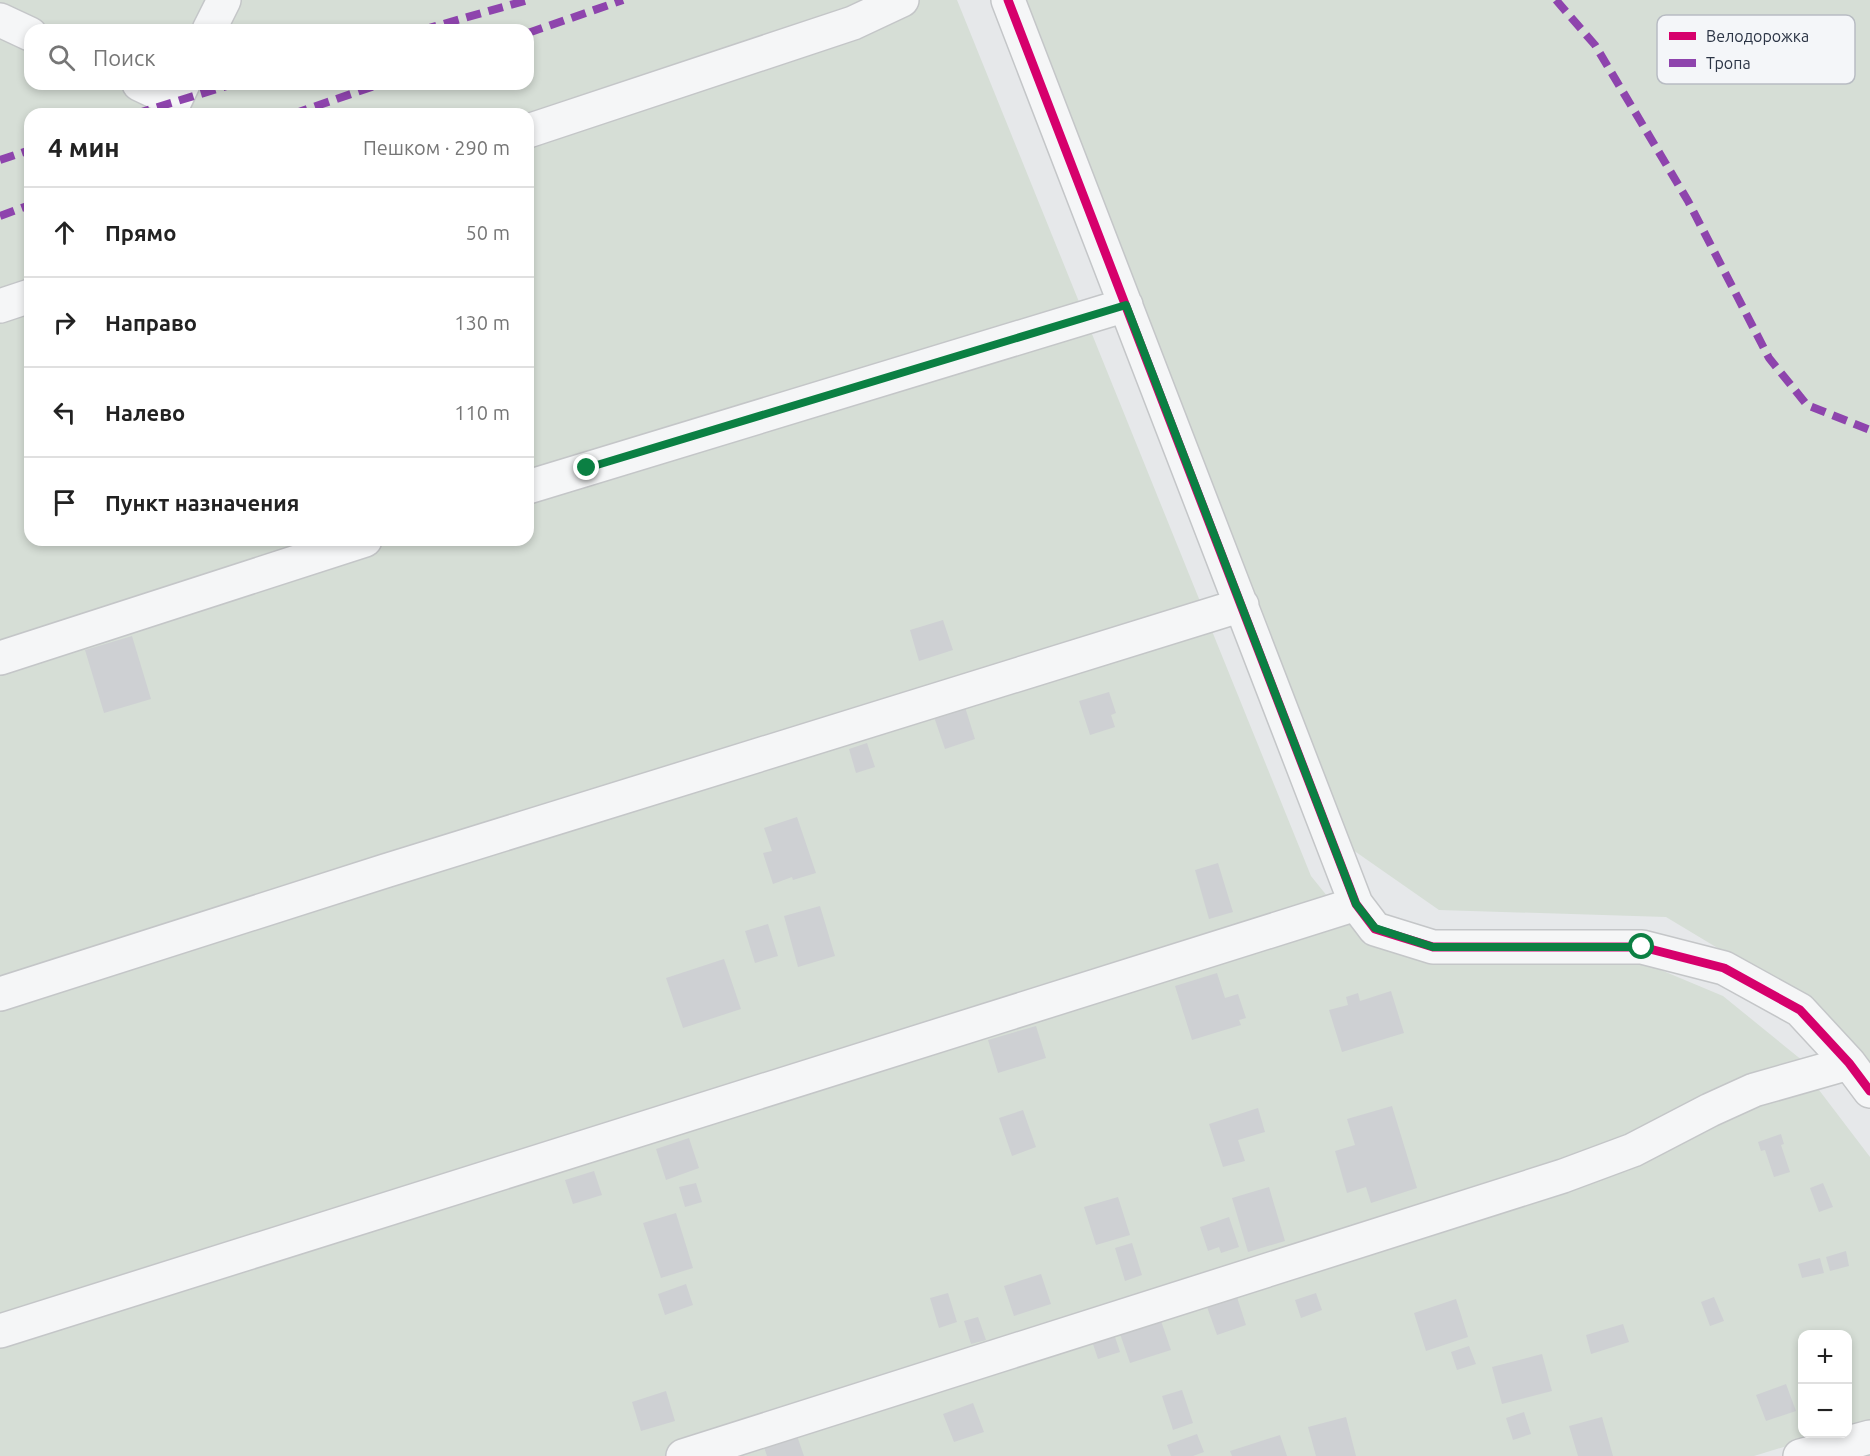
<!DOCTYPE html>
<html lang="ru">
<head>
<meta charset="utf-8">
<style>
	body { margin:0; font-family:Ubuntu,sans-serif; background:#f2f2f2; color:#222 }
	.controls { position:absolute; right:18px; bottom:18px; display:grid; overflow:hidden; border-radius:12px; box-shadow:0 3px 9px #0003 }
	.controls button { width:54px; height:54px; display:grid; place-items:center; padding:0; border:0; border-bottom:2px solid #e0e0e0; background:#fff; color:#222; font:30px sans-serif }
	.stop { position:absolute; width:18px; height:18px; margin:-14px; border:4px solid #0b8043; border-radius:50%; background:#fff }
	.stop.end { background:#0b8043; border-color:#fff; box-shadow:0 2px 6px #0008 }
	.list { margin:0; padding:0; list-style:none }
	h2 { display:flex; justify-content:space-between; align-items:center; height:78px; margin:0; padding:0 24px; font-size:26px }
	h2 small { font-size:20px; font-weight:400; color:#767676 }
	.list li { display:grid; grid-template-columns:39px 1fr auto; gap:18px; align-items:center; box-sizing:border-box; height:90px; padding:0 24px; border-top:2px solid #e0e0e0 }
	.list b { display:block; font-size:22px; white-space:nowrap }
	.list em { font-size:20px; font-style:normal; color:#767676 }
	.icon { flex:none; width:33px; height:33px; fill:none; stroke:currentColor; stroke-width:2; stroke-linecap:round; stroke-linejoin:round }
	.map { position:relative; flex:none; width:1870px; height:1456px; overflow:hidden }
	.search { position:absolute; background:#fff; box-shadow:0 3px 9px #0003; left:24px; top:24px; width:510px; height:66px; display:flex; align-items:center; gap:15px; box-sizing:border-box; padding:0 21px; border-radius:18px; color:#767676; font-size:22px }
	.panel { position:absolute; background:#fff; box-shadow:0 3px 9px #0003; left:24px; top:108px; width:510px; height:438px; border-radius:18px }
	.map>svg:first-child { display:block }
</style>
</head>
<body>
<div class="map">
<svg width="1870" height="1456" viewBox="0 0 1870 1456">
	<rect width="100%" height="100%" fill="#e6e8ea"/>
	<!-- green -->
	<path fill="#d6ded6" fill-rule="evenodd" d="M0,0H957L1311,876L1356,932L1431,960H1637L1723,996L1824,1078L1819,1090L1870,1157V1420L1848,1427V1334H1802V1434H1826L1754,1456H0ZM30,30H528V84H30ZM30,114H528V540H30Z
		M1018,0H1870V1074L1819,1009L1666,917L1439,910L1353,850Z"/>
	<!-- building -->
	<path fill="#ced0d3" d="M943,620L953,650L919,661L910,630Z
		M132,636L151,699L104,713L85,650Z
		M1109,692L1116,713L1111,715L1115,727L1090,735L1079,701Z
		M965,707L975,739L945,749L934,717Z
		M867,743L875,767L856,773L849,749Z
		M797,817L816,873L793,880L792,877L773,884L763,853L772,851L764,828Z
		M1218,863L1233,912L1209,919L1195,870Z
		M820,906L835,956L798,967L784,916Z
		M768,924L778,956L755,963L745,931Z
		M724,959L741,1009L683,1028L666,978Z
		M1217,973L1225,998L1238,994L1246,1018L1239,1020L1241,1025L1192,1040L1175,986Z
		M1391,991L1404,1033L1342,1052L1329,1010L1348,1005L1346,997L1358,993L1360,1001Z
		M1036,1026L1046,1058L998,1073L988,1040Z
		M1392,1106L1417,1188L1371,1203L1366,1187L1347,1193L1335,1151L1355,1145L1347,1119Z
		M1258,1108L1265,1132L1238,1140L1245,1161L1223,1167L1209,1124Z
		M1023,1110L1036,1147L1012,1156L999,1118Z
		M1781,1134L1784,1144L1781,1145L1790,1172L1774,1177L1765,1150L1761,1151L1758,1142Z
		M689,1138L699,1168L666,1180L656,1149Z
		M594,1171L602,1195L573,1204L565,1180Z
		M696,1183L702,1202L685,1207L679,1187Z
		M1823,1183L1833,1207L1819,1212L1810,1188Z
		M1269,1187L1285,1241L1248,1252L1232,1198Z
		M1118,1197L1130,1235L1096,1245L1084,1207Z
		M676,1213L693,1268L661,1278L643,1223Z
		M1229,1217L1239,1247L1221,1253L1219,1247L1208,1251L1200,1227Z
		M1132,1243L1142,1275L1125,1281L1115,1248Z
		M1846,1251L1849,1266L1830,1271L1826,1257Z
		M1820,1258L1824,1273L1802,1278L1798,1264Z
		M1041,1274L1051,1304L1014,1316L1004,1286Z
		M686,1284L693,1305L665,1315L658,1294Z
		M948,1293L957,1322L939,1328L930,1298Z
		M1316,1293L1322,1310L1301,1318L1295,1300Z
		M1237,1297L1246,1325L1217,1335L1207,1307Z
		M1714,1297L1724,1321L1710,1326L1701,1302Z
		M1456,1299L1468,1337L1426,1351L1414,1313Z
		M978,1317L986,1340L971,1344L964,1321Z
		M1160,1318L1171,1350L1130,1363L1119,1331Z
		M1623,1324L1629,1342L1591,1354L1586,1335Z
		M1114,1334L1120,1352L1098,1359L1092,1341Z
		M1469,1346L1476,1364L1457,1370L1451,1352Z
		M1542,1354L1552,1391L1502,1404L1492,1367Z
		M1786,1384L1796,1411L1766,1421L1756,1395Z
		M1182,1390L1193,1423L1173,1430L1162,1396Z
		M666,1391L675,1421L641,1431L632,1402Z
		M973,1403L984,1432L954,1442L943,1414Z
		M1524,1412L1531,1434L1513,1440L1506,1418Z
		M1346,1417L1356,1456H1316L1308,1427Z
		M1602,1417L1613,1456H1578L1569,1426Z
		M795,1430L804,1456H767L762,1441Z
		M1197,1434L1204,1452L1193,1456H1171L1167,1445Z
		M1280,1435L1287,1456H1232L1230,1451Z"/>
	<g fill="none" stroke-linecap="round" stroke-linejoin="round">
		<!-- minor casing -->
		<g stroke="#c4c6c8" stroke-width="36">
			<path id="minor" d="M1008,0L1356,904L1375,929L1433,947H1642L1724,968L1800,1010L1849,1063L1870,1091
				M0,20L30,34
				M209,30L224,0
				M139,84L175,101L183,84
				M528,131L853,23L902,0
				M0,306L30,296
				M528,487L1126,305
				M0,658L365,540
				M0,994L385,871L1242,605
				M0,1331L1356,904
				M683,1456L1563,1176L1633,1150L1710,1110L1754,1090L1849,1063
				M1800,1456L1870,1437"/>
		</g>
		<!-- minor -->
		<use href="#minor" stroke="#f5f6f7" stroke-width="33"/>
		<!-- quiet -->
		<path stroke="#8e44ad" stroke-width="8" stroke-dasharray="15 8" stroke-linecap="butt" d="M1556,0L1595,45L1688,201L1769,358L1807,405L1870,430
			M422,30L528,0
			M528,33L623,0
			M135,114L233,84
			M293,114L380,84
			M0,160L30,150
			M0,216L30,205"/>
		<!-- cycleway casing -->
		<g stroke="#f4f6f9" stroke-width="13">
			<path id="cycleway" d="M1008,0L1356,904L1375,929L1433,947H1642L1724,968L1800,1010L1849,1063L1870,1091"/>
		</g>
		<!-- cycleway -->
		<use href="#cycleway" stroke="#d6006c" stroke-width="9"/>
	</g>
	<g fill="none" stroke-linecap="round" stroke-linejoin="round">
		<!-- route -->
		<path stroke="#0b8043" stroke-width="8" d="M587,468L1126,305L1356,904L1375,928L1433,947H1642"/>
	</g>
	<!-- legend -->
	<rect x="1657" y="15" width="198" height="69" rx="9" fill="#f4f6f9" stroke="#b8bcc3" stroke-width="1.5"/>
	<rect x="1669" y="32" width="27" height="8" fill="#d6006c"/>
	<rect x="1669" y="59" width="27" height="8" fill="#8e44ad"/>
	<g font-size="16" fill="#2b3445">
		<text x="1706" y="42">Велодорожка</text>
		<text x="1706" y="69">Тропа</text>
	</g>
</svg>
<div class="controls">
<button>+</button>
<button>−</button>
</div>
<div class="stop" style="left:1642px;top:947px"></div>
<div class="stop end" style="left:587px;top:468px"></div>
<div class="search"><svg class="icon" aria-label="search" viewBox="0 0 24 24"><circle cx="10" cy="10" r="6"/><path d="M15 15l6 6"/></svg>Поиск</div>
<section class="panel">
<h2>4 мин<small>Пешком · 290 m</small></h2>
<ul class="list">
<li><svg class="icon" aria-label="ahead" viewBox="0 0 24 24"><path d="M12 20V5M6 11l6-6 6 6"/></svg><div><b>Прямо</b></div><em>50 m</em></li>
<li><svg class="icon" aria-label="right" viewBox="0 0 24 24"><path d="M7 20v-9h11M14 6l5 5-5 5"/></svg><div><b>Направо</b></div><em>130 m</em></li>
<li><svg class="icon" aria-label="left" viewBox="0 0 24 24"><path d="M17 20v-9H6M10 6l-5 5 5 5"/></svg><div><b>Налево</b></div><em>110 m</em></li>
<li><svg class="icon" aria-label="arrive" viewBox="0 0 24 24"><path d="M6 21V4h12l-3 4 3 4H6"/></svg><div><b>Пункт назначения</b></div></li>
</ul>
</section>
</div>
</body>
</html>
